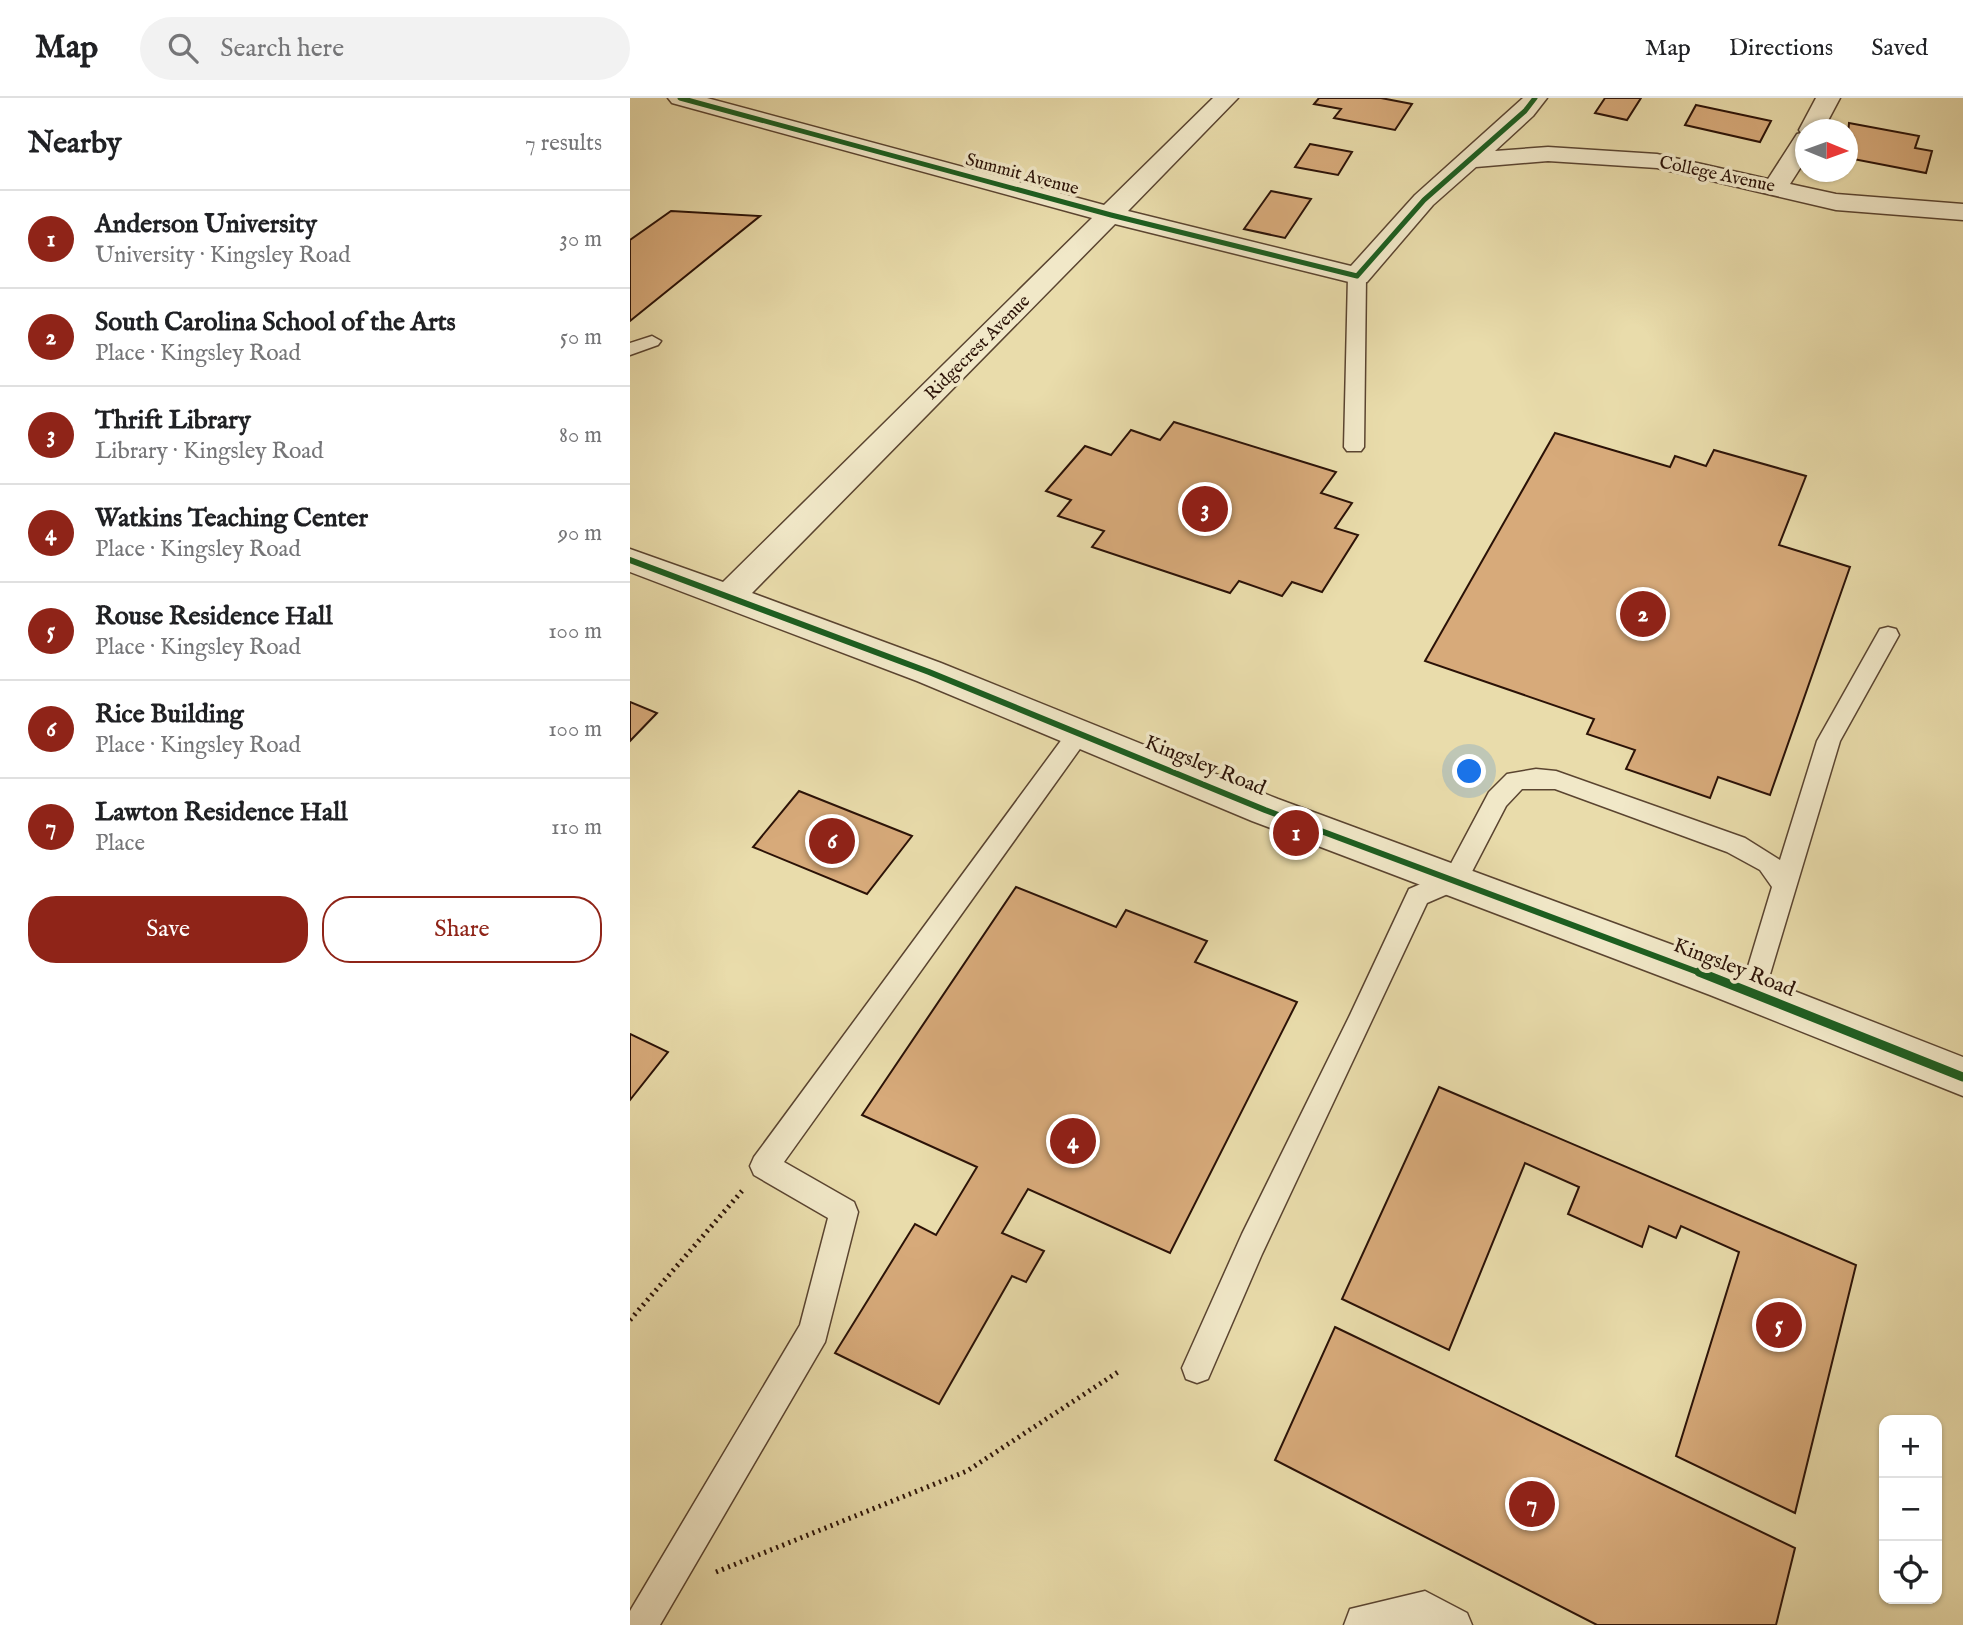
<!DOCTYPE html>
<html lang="en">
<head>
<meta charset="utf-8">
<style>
	body { margin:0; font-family:"IM FELL English",serif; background:#f2f2f2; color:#202124 }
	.controls { position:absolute; right:21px; bottom:21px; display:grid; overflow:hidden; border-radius:14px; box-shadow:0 2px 5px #0004 }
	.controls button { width:63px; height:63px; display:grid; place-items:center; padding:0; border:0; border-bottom:2px solid #e0e0e0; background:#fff; color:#202124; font:35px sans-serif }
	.compass { position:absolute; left:1165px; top:21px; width:63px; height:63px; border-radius:50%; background:#fff; box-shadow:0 2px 5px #0004; rotate:91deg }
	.you { position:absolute; left:840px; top:674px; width:24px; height:24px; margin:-18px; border:5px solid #fff; border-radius:50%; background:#1a73e8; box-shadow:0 0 0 10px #1a73e833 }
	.badge { display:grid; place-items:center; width:46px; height:46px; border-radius:50%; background:#8f2418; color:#fff; font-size:23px; font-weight:700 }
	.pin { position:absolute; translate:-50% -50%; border:4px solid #fff; box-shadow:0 2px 7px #0006 }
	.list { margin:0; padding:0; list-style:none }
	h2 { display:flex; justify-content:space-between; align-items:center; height:91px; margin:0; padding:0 28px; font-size:30px }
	h2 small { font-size:23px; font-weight:400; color:#757577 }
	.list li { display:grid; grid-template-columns:46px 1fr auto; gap:21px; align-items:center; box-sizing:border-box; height:98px; padding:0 28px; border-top:2px solid #e0e0e0 }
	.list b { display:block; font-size:26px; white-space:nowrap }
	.list p { margin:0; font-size:23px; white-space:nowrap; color:#757577 }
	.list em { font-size:23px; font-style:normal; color:#757577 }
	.actions { display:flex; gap:14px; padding:21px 28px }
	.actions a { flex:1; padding:16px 0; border:2px solid #8f2418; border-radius:28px; text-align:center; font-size:24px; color:#8f2418 }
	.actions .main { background:#8f2418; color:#fff }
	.icon { flex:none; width:38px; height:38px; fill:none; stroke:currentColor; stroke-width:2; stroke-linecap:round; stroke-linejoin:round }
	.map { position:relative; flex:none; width:1333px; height:1527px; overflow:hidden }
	header { display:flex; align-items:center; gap:42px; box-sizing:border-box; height:98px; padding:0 35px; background:#fff; border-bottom:2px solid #e0e0e0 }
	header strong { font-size:33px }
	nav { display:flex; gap:38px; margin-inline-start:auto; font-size:24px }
	.search { width:490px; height:63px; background:#f2f2f2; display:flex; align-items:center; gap:18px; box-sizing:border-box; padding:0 24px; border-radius:38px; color:#757577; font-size:26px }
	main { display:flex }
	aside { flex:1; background:#fff }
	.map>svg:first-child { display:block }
</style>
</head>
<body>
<header>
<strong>Map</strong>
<div class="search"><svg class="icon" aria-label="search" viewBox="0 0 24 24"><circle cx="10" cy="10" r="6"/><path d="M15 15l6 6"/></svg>Search here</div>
<nav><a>Map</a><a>Directions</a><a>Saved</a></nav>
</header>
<main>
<aside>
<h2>Nearby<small>7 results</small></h2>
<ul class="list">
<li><span class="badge">1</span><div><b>Anderson University</b><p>University · Kingsley Road</p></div><em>30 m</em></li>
<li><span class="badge">2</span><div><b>South Carolina School of the Arts</b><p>Place · Kingsley Road</p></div><em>50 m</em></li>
<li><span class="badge">3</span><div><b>Thrift Library</b><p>Library · Kingsley Road</p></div><em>80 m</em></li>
<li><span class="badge">4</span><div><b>Watkins Teaching Center</b><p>Place · Kingsley Road</p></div><em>90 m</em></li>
<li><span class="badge">5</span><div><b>Rouse Residence Hall</b><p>Place · Kingsley Road</p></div><em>100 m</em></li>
<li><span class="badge">6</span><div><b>Rice Building</b><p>Place · Kingsley Road</p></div><em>100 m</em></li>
<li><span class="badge">7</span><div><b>Lawton Residence Hall</b><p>Place</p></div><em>110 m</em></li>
</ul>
<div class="actions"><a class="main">Save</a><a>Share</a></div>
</aside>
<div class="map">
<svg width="1333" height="1527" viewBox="0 0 1333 1527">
	<rect width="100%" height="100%" fill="#e9dcab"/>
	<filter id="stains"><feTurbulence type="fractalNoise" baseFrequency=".00286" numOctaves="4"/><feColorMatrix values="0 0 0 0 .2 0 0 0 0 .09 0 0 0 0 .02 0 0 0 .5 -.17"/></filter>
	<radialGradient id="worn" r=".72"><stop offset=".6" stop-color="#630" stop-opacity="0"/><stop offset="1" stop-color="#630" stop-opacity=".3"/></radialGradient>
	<!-- building -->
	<path fill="#d7aa7a" stroke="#2b1207" stroke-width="2" d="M689,0H751L782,6L765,32L704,20L711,11L684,6Z
		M975,0H1011L997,22L965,15Z
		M1066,7L1141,23L1130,44L1055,27Z
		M1219,25L1289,38L1285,50L1302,53L1296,75L1218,60L1223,38L1218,37Z
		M680,46L722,54L708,77L665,69Z
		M641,93L681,101L655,140L614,131Z
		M41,113L130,118L0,223V142Z
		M544,324L706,374L691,395L722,405L705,430L728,437L692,494L662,484L652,498L609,483L600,495L462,449L474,433L428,418L441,402L416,393L455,348L481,357L501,332L530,342Z
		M925,335L1040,369L1045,358L1076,368L1084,352L1176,378L1149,447L1220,469L1140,697L1088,679L1080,700L996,671L1005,652L957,636L964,621L795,563Z
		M0,604L27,615L0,643Z
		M169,693L282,738L237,796L123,749Z
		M386,789L486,829L496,812L577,843L565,864L667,904L540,1155L398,1091L372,1135L414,1153L396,1184L382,1178L309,1306L205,1255L285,1126L306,1137L347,1069L232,1017Z
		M0,936L38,954L0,1002Z
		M809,989L1226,1167L1165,1415L1046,1358L1109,1154L1051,1128L1046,1140L1019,1128L1012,1149L938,1116L949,1089L895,1065L819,1252L712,1201Z
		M705,1229L1165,1450L1146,1527H967L645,1362Z"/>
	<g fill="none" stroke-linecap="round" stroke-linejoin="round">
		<!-- service casing -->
		<g stroke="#5a4430" stroke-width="3">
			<path id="service" d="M727,173L736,178L734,349L731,353H717L714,349L718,178Z
				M22,238L31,243L28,247L0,257V245Z
				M1258,529L1266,531L1269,537L1210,643L1132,903L1123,906L1114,903L1110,895L1142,789L1130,772L1097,754L925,691H892L876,708L834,789L797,805L632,1156L578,1281L567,1285L556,1281L552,1270L612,1136L720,917L779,791L816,775L859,694L877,676L906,671L926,673L1115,740L1150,762L1187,643L1250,531Z
				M449,626L457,629L460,635L457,641L154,1064L224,1104L228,1114L195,1244L30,1527H0V1513L170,1227L198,1120L124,1077L120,1068L124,1059L441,629Z
				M795,1493L837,1515L842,1527H714L720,1511Z"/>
		</g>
		<!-- minor casing -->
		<g stroke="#5a4430" stroke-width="3">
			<path id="minor" d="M38,0H77L474,107L583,0H608L498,113L721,168L785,97L893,0H917L903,18L865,53L918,49L1027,56L1138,81L1167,36L1171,35L1169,32L1186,0H1210L1193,32H1176V61L1160,86L1206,96L1333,106V122L1206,112L1027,70L918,63L846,69L803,107L737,184L727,186L485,126L122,495L311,565L648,701L1108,871L1333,959V998L1080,897L622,723L287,583L0,474V451L93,484L462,120L42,5Z"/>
		</g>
		<!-- path -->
		<path stroke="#2b1207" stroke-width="5" stroke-dasharray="2 4.5" stroke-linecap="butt" d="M0,1222L112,1093
			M86,1474L337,1373L488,1274"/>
		<!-- service -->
		<use href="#service" fill="#f1e8c8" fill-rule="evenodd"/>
		<!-- minor -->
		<use href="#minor" fill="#f1e8c8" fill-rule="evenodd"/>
		<!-- cycleway-far2 casing -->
		<g stroke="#f1e8c8" stroke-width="9">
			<path id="cycleway-far2" d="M50,0L481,117L727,178L794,102L895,13L905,0"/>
		</g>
		<!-- cycleway-far1 casing -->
		<g stroke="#f1e8c8" stroke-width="10">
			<path id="cycleway-far1" d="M0,462L299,574L635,712L1073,876"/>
		</g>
		<!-- cycleway casing -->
		<g stroke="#f1e8c8" stroke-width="13">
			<path id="cycleway" d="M1069,874L1333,979"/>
		</g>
		<!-- cycleway-far2 -->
		<use href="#cycleway-far2" stroke="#1b5e20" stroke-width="5"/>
		<!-- cycleway-far1 -->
		<use href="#cycleway-far1" stroke="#1b5e20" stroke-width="6"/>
		<!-- cycleway -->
		<use href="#cycleway" stroke="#1b5e20" stroke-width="9"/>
	</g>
	<g text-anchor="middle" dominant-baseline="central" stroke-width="7" stroke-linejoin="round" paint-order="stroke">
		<!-- far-street labels -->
		<g font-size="18" fill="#2b1207" stroke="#f1e8c8">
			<text transform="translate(392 77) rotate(15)">Summit Avenue</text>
			<text transform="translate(1087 77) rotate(12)">College Avenue</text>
			<text transform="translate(348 250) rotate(-45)">Ridgecrest Avenue</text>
		</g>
		<!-- street labels -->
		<g font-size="21" fill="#2b1207" stroke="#f1e8c8">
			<text transform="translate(575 668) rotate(22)">Kingsley Road</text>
			<text transform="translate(1104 870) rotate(21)">Kingsley Road</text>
		</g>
	</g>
	<rect width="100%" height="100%" filter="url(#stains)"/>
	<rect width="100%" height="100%" fill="url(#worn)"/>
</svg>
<div class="controls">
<button>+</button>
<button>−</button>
<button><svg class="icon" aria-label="locate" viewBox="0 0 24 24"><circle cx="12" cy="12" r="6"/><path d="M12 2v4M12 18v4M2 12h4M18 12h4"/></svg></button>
</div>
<svg class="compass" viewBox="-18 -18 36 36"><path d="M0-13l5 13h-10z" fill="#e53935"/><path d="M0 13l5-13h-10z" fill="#757577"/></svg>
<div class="you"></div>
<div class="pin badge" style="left:666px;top:735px">1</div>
<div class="pin badge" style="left:1013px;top:516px">2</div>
<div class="pin badge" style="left:575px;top:411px">3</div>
<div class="pin badge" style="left:443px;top:1043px">4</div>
<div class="pin badge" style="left:1149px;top:1227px">5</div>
<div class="pin badge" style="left:202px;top:743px">6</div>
<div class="pin badge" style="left:902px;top:1406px">7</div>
</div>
</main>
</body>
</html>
